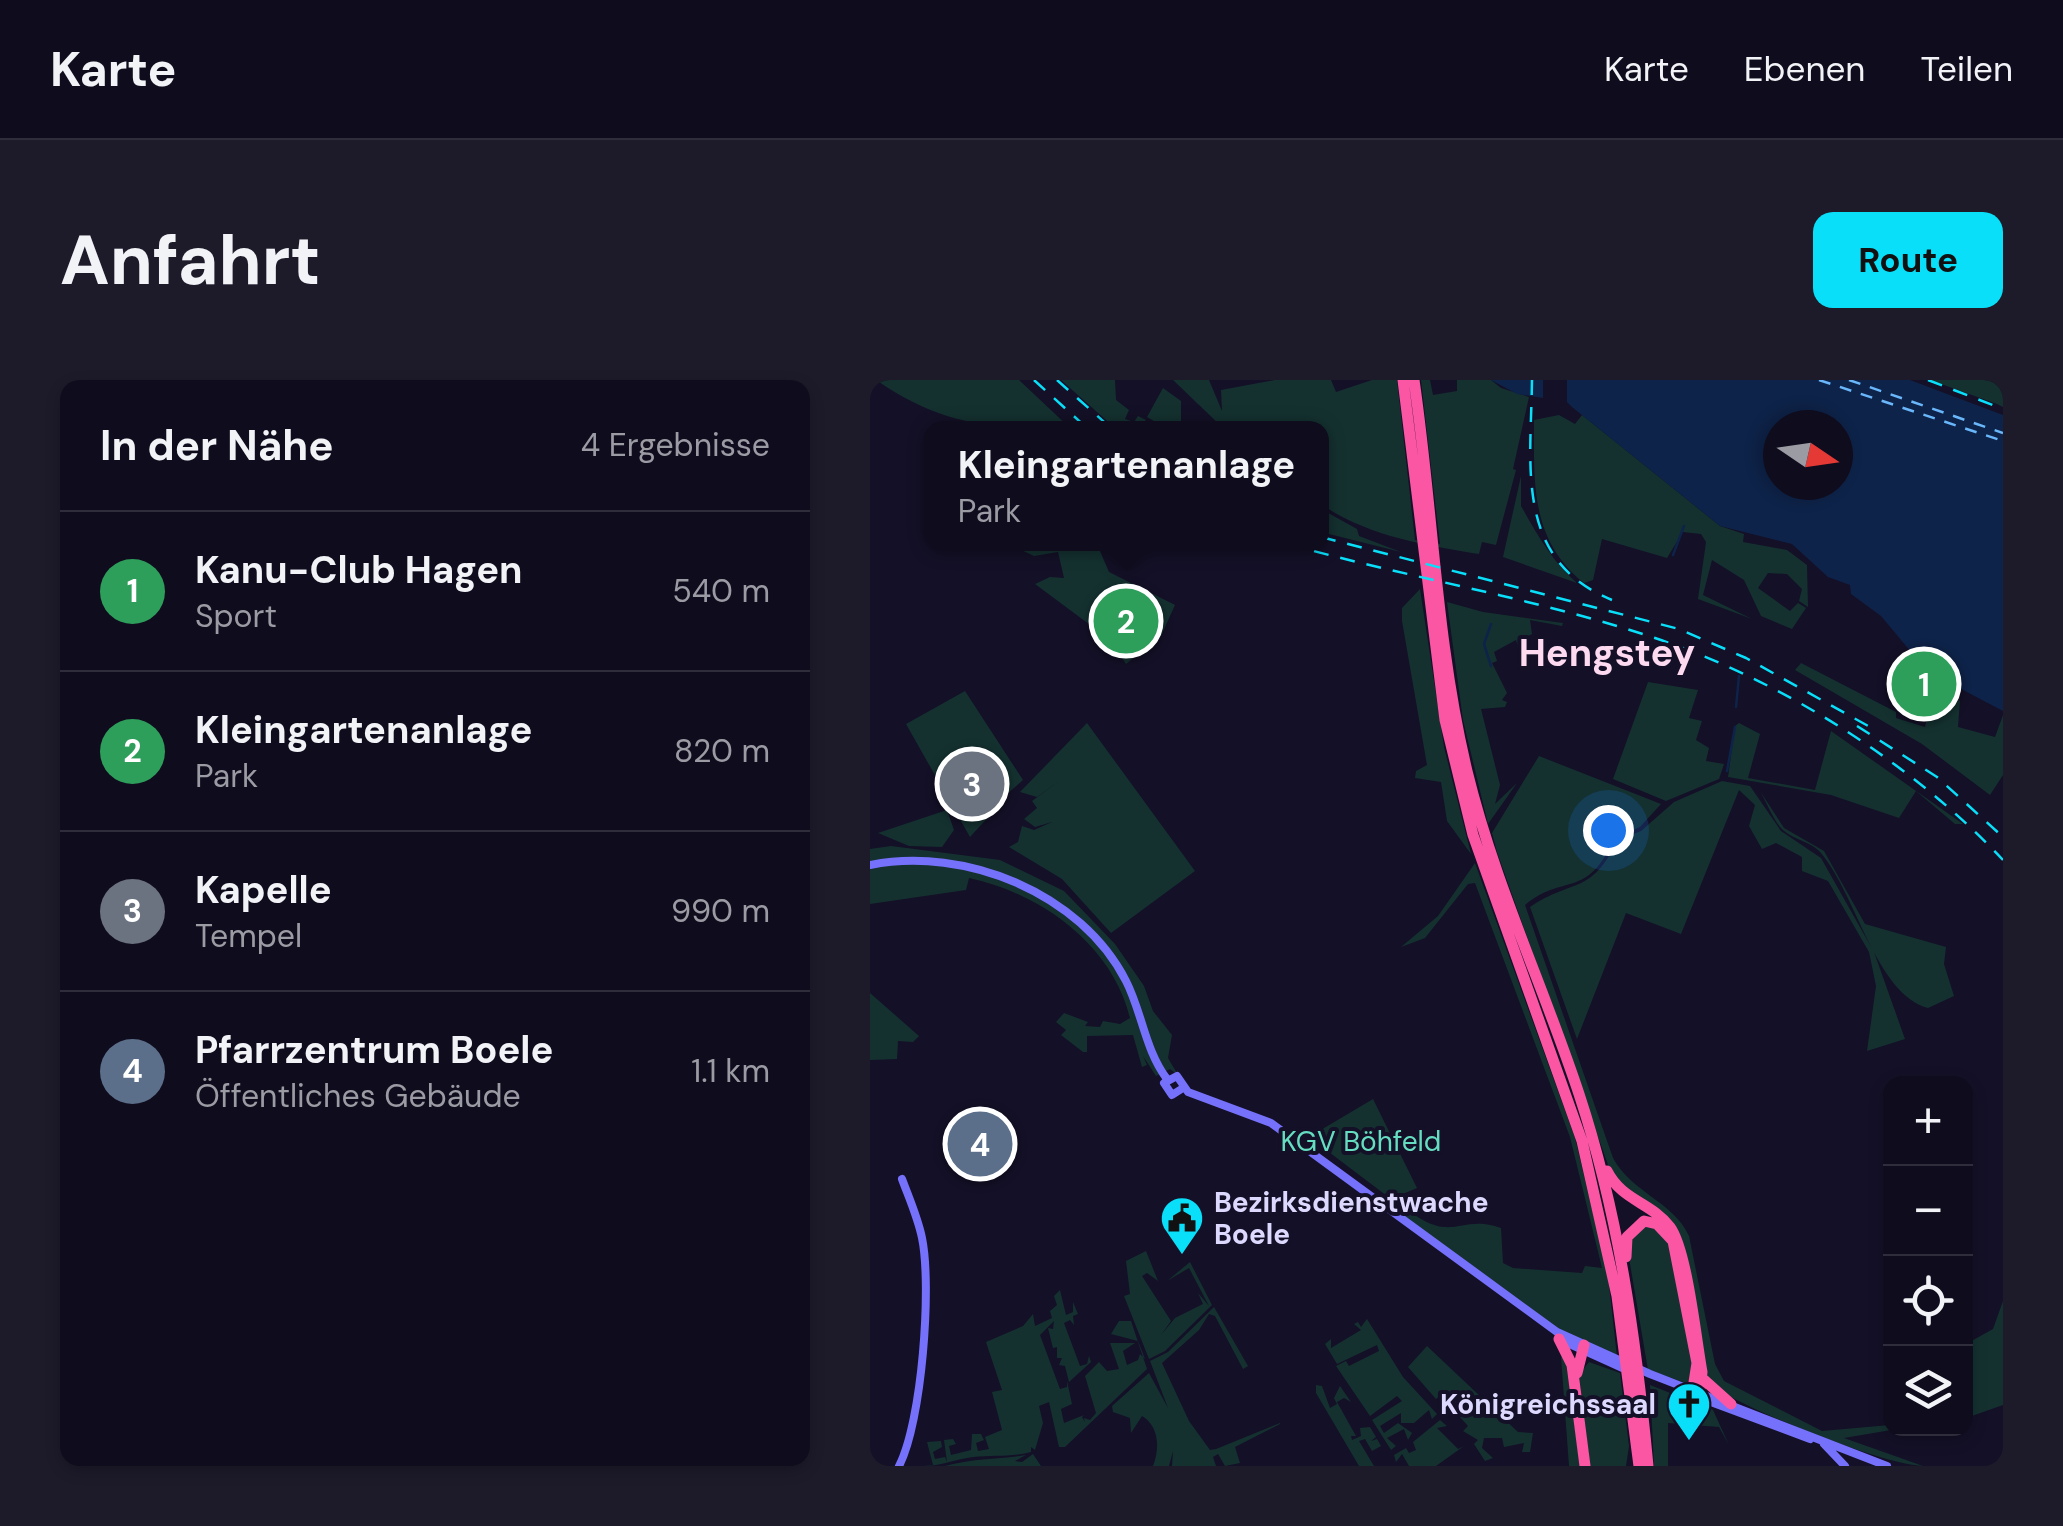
<!DOCTYPE html>
<html lang="de">
<head>
<meta charset="utf-8">
<style>
	body { margin:0; font-family:"DM Sans",sans-serif; background:#1d1a2a; color:#f1f3f6 }
	.controls { position:absolute; right:30px; bottom:30px; display:grid; overflow:hidden; border-radius:20px; box-shadow:0 5px 15px #0003 }
	.controls button { width:90px; height:90px; display:grid; place-items:center; padding:0; border:0; border-bottom:2px solid #2f2c3b; background:#0f0c1d; color:#f1f3f6; font:50px sans-serif }
	.compass { position:absolute; left:893px; top:30px; width:90px; height:90px; border-radius:50%; background:#0f0c1d; box-shadow:0 5px 15px #0003; rotate:103deg }
	.you { position:absolute; left:738px; top:450px; width:35px; height:35px; margin:-25px; border:8px solid #fff; border-radius:50%; background:#1a73e8; box-shadow:0 0 0 15px #1a73e833 }
	.badge { display:grid; place-items:center; width:65px; height:65px; border-radius:50%; background:#09dff9; color:#fff; font-size:32px; font-weight:700 }
	.pin { position:absolute; translate:-50% -50%; border:5px solid #fff; box-shadow:0 2px 10px #0006 }
	.popup { position:absolute; left:54px; top:41px; width:405px; height:130px; box-sizing:border-box; display:grid; place-content:center; border-radius:20px; background:#0f0c1d; filter:drop-shadow(0 2px 8px #0005); font-size:32px; white-space:nowrap; color:#9b9ba4 }
	.popup b { font-size:38px; color:#f1f3f6 }
	.popup::after { content:''; position:absolute; left:50%; top:100%; margin-left:-20px; border:20px solid transparent; border-top-color:#0f0c1d }
	.list { margin:0; padding:0; list-style:none }
	h2 { display:flex; justify-content:space-between; align-items:center; height:130px; margin:0; padding:0 40px; font-size:42px }
	h2 small { font-size:32px; font-weight:400; color:#9b9ba4 }
	.list li { display:grid; grid-template-columns:65px 1fr auto; gap:30px; align-items:center; box-sizing:border-box; height:160px; padding:0 40px; border-top:2px solid #2f2c3b }
	.list b { display:block; font-size:38px; white-space:nowrap }
	.list p { margin:0; font-size:32px; white-space:nowrap; color:#9b9ba4 }
	.list em { font-size:32px; font-style:normal; color:#9b9ba4 }
	.icon { flex:none; width:55px; height:55px; fill:none; stroke:currentColor; stroke-width:2; stroke-linecap:round; stroke-linejoin:round }
	.map { position:relative; flex:none; width:1133px; height:1086px; overflow:hidden; border-radius:20px }
	header { display:flex; align-items:center; gap:60px; box-sizing:border-box; height:140px; padding:0 50px; background:#0f0c1d; border-bottom:2px solid #2f2c3b }
	header strong { font-size:48px }
	nav { display:flex; gap:55px; margin-inline-start:auto; font-size:35px }
	.intro { display:flex; align-items:center; justify-content:space-between; box-sizing:border-box; height:240px; padding:0 60px }
	h1 { margin:0; font-size:70px }
	.button { padding:25px 45px; border-radius:20px; background:#09dff9; color:#111; font-size:35px; font-weight:700 }
	main { display:flex; gap:60px; padding:0 60px }
	aside { flex:1; background:#0f0c1d; border-radius:20px; box-shadow:0 5px 15px #0003 }
	.map>svg:first-child { display:block }
</style>
</head>
<body>
<header>
<strong>Karte</strong>
<nav><a>Karte</a><a>Ebenen</a><a>Teilen</a></nav>
</header>
<div class="intro"><h1>Anfahrt</h1><a class="button">Route</a></div>
<main>
<aside>
<h2>In der Nähe<small>4 Ergebnisse</small></h2>
<ul class="list">
<li><span class="badge" style="background:#2e9e5b">1</span><div><b>Kanu-Club Hagen</b><p>Sport</p></div><em>540 m</em></li>
<li><span class="badge" style="background:#2e9e5b">2</span><div><b>Kleingartenanlage</b><p>Park</p></div><em>820 m</em></li>
<li><span class="badge" style="background:#6b7280">3</span><div><b>Kapelle</b><p>Tempel</p></div><em>990 m</em></li>
<li><span class="badge" style="background:#5c6f8a">4</span><div><b>Pfarrzentrum Boele</b><p>Öffentliches Gebäude</p></div><em>1.1 km</em></li>
</ul>
</aside>
<div class="map">
<svg width="1133" height="1086" viewBox="0 0 1133 1086">
	<rect width="100%" height="100%" fill="#141027"/>
	<!-- green -->
	<path fill="#143130" d="M6,0H149L200,48C122,49 73,46 6,0Z
		M191,0H245L246,20L259,30L255,39L264,42L268,36L276,40L269,46L272,48H245Z
		M303,0H339L352,31L351,10L405,0H461L466,12L502,0H527L545,160L570,164L551,0H560L563,15L587,11V0H621L631,8L659,17L643,89L646,90L626,165L612,162L609,174C554,165 497,156 451,124V49L353,48Z
		M1060,0H1133V27L1127,24Z
		M293,8L311,21V42L322,48H296L277,37Z
		M689,35L705,44L712,35L850,146L874,154L873,162L917,170L937,185L938,227L929,221L932,209L917,194L898,193L888,208L920,231L928,223L936,228L922,249L891,236L874,200L842,180L833,215L882,239L828,219L836,162L831,154L813,152L797,178L732,159L723,200L714,203C660,160 664,103 664,40Z
		M651,96V126C666,152 682,182 707,203L633,177Z
		M451,129L487,149L489,156L531,172L451,152Z
		M151,164H227L239,192L305,225L291,256L256,284L239,259L165,204L180,197L194,198L188,172L164,176L147,168Z
		M550,209L574,367L601,474L577,441L571,402L545,398L546,391L557,385L532,241V228Z
		M577,222L613,232L693,243L692,246L660,240L662,254L654,258L656,267L649,269L646,260L624,272L627,281L622,283L637,313L632,320L637,322L635,327L611,329L630,405L625,424L647,403L618,444L593,340Z
		M931,283L1026,332V338L1055,347L1060,325L1066,327L1067,320L1033,310L1047,287L1090,321L1088,347L1125,357L1133,335V395L1120,415L1052,364L925,290Z
		M778,302L828,310L819,338L832,341L826,360L839,368L836,381L854,384L849,399L796,421L743,399Z
		M95,311L153,400L121,428L123,432L100,457L36,344Z
		M217,343L325,491L241,553L192,499L139,467L148,462L152,446L164,450L182,442L165,447L154,439L167,428L162,421L192,399L167,417L150,412Z
		M869,343L890,354L878,398L945,410L961,351L1093,444H1085L1046,411L1029,438L961,415L858,397L865,346Z
		M669,376L791,424L770,447L744,459C717,520 693,493 655,525L743,778C762,813 804,822 819,856L845,984L854,1001L952,1051L1020,1045L1027,1049L974,1058L1053,1086C1015,1086 872,1028 839,1004L807,857L742,796L627,472L622,453Z
		M852,401L880,406L911,451L951,478L1004,572L1035,659L997,671L1006,606L999,572L958,501L932,491V477L906,463L892,469L879,446L885,425L869,410L811,554L756,533L707,659L660,527C703,498 720,516 748,460L771,451L804,422Z
		M888,408L914,448L954,471L995,544L1076,567L1074,584L1084,616L1058,628C1006,614 987,516 951,473C941,461 922,460 911,448C902,438 896,420 888,408Z
		M77,430L84,450L72,467L39,466L8,453Z
		M21,466L130,480L194,511L245,564L274,606L283,631L302,655L298,678L308,695L300,689L286,696L273,676L277,685L272,687L263,655L217,656V672H213L191,655L196,650L186,642L194,633L218,642L215,646L230,647L233,641L250,644L260,638C242,564 170,513 99,498L96,510L0,524V469Z
		M605,483L705,758L738,896L747,977L685,949L530,835L532,829L538,830C583,865 590,833 631,848L633,883L643,888L712,893L715,886L732,888L700,757L605,503L598,504L555,558L531,567L568,536Z
		M0,613L49,656L43,662L28,661L27,679L0,680Z
		M503,719L547,808L521,819L439,757Z
		M775,844L797,854L824,982L821,999L816,1003L778,990L757,866Z
		M276,871L288,901L277,893L272,896L301,941L291,955L305,938L333,924L328,913L339,926L319,888L297,901L320,882L342,925L295,971L279,979L254,916L260,914L256,881Z
		M190,910L196,935L203,932V922L208,934L203,936L204,945L200,940L194,943L210,986L217,984L219,976L221,982L199,1002L195,986L189,985L192,978H187V967L183,968L178,948L183,949L184,941L170,955L190,1009L197,1007V1001L202,1024L191,1029L194,1043L214,1035L212,1037L215,1042L214,1038L220,1040L226,1033L215,996L229,982L237,991L249,989L240,963H265L253,971L257,985L268,980L270,974L275,979L268,961L241,954L249,941H261L277,989L195,1067H189L179,1022L169,1026L173,1043L165,1070L161,1067V1072C142,1077 124,1075 103,1077C86,1079 71,1086 53,1086L63,1085L57,1062L71,1061L72,1067L63,1072L65,1079L75,1077L77,1082L74,1060L83,1059L86,1064L79,1066L81,1075L101,1070L102,1054H111L114,1060L106,1063L108,1071L119,1069L115,1057L132,1050L122,1012L132,1010L116,962L153,946L163,934L165,946L182,938L180,931L187,925L184,916Z
		M1133,921V1025L1099,1037L1096,964L1123,949Z
		M344,927L378,986L373,989L345,936L339,934L329,950L292,983L319,1041L340,1070L346,1069L410,1043V1044L365,1067L370,1083L355,1086L348,1074L343,1077L346,1086H302L303,1071L299,1086H283C290,1068 289,1046 272,1036L261,1053L260,1038L243,1032L242,1026L279,993L298,1028L280,981L298,972Z
		M497,939L533,997L567,1034L562,1039L559,1030L544,1043H531V1033L510,1046L514,1053L528,1043L542,1053L538,1060L534,1049L517,1058L526,1066L521,1070L502,1040L532,1021L527,1016L500,1036L466,986L476,981L479,986L509,971L507,965L467,984L455,964L461,959V968L491,950L484,944L488,942L491,947Z
		M557,966L648,1052L663,1053L660,1072H652L654,1063L634,1067L632,1058H614L612,1068L623,1078L615,1081L604,1064L608,1060L593,1051L598,1046L588,1035L583,1038L571,1015L566,1019L538,987Z
		M695,975L710,1086H699L691,977Z
		M719,982L750,993L759,1066L756,1086H720L709,995Z
		M446,1005L452,1006L460,1028L467,1024L464,1018L470,1006L481,1022L474,1018L467,1022L486,1056H481L482,1060L491,1056L490,1048L500,1047L506,1057L501,1061L507,1059L511,1066L502,1071L495,1059L489,1061L504,1086H489L446,1013Z
		M780,1005L843,1030L859,1065L849,1047L798,1043V1086H784Z
		M570,1040L577,1046L567,1048L588,1069L594,1066L566,1086H539L532,1074L526,1082L524,1075L536,1068L539,1073L546,1070L543,1062Z
		M163,1074L171,1086H75C103,1078 133,1079 156,1075L145,1081L152,1082Z"/>
	<!-- water -->
	<path fill="#0e2349" fill-rule="evenodd" d="M621,0H673V18L647,14Z
		M697,0H1040L1133,35V331L1057,291L1011,236L981,214L980,205L958,197L922,164L850,146L702,27L697,22ZM908,45H968V105H908Z"/>
	<g fill="none" stroke-linecap="round" stroke-linejoin="round">
		<!-- stream -->
		<path stroke="#0e2349" stroke-width="2.5" d="M803,175L814,146
			M621,244L614,264L621,286
			M866,327L869,296
			M857,391L865,347"/>
		<!-- ferry -->
		<path stroke="#69b6fb" stroke-width="2.5" stroke-dasharray="12 10" stroke-linecap="butt" d="M949,0L1133,61
			M979,0L1133,53"/>
		<!-- secondary -->
		<path stroke="#7671fb" stroke-width="8" d="M0,485C95,466 211,513 256,601C272,632 275,670 297,699
			M313,708L302,715L294,703L307,696L318,712L401,743L687,952L780,994L1017,1086
			M693,961L757,990
			M822,1015L940,1059
			M954,1064L975,1086
			M29,1086C52,1042 62,906 52,858C48,838 39,818 32,799"/>
		<!-- highway -->
		<path stroke="#fb56a4" stroke-width="11" d="M533,0L575,340L603,455L712,761L747,916L769,1086
			M544,0C563,130 566,263 597,391C624,502 673,605 709,714C749,835 766,959 778,1086
			M737,791C752,821 781,822 800,847C817,870 826,960 832,992L830,1008L822,1015L827,983L803,861L787,844L774,841L757,857L756,877
			M689,959L702,985L715,1086
			M707,993L714,965
			M832,998L861,1024"/>
		<!-- rail -->
		<path stroke="#09dff9" stroke-width="2.5" stroke-dasharray="15 12" stroke-linecap="butt" d="M164,0L218,49
			M187,0L242,49
			M662,0C661,87 644,180 742,220
			M1058,0L1133,29
			M451,157L809,249L876,278L1000,347
			M418,164C539,198 665,218 785,258C911,300 1042,383 1133,480
			M987,346L1067,397L1133,457"/>
	</g>
	<!-- icons -->
	<defs>
		<g id="civic-pin" transform="scale(2.25)"><path d="M0 17L-7.5 6A9.5 9.5 0 1 1 7.5 6Z" fill="#09dff9" stroke="#141027"/><path d="M-.6-6.5H3V-4.5H.6V-3L4-1V1h2V6H-6V1h2V-1L-.6-3ZM-1.2 2.5V6h2.4V2.5Z" fill="#111"/></g>
		<g id="church-pin" transform="scale(2.25)"><path d="M0 17L-7.5 6A9.5 9.5 0 1 1 7.5 6Z" fill="#09dff9" stroke="#141027"/><path d="M-1.2-6h2.4v3.5h3.3v2.4h-3.3V6h-2.4V-.1h-3.3v-2.4h3.3Z" fill="#111"/></g>
	</defs>
	<g fill-rule="evenodd">
		<use href="#civic-pin" x="312" y="838"/>
		<use href="#church-pin" x="819" y="1024"/>
	</g>
	<g text-anchor="middle" dominant-baseline="central" stroke-width="8" stroke-linejoin="round" paint-order="stroke">
		<!-- park labels -->
		<g font-size="28" fill="#65ddc0" stroke="#141027">
			<text x="491" y="761">KGV Böhfeld</text>
		</g>
		<!-- poi labels -->
		<g font-size="28" font-weight="bold" fill="#dcd8fe" stroke="#141027" text-anchor="start">
			<text x="344" y="822">Bezirksdienstwache<tspan x="344" dy="32">Boele</tspan></text>
			<text x="786" y="1024" text-anchor="end">Königreichssaal</text>
		</g>
		<!-- district labels -->
		<g font-size="38" font-weight="bold" fill="#fedaf1" stroke="#141027">
			<text x="737" y="273">Hengstey</text>
		</g>
	</g>
</svg>
<div class="controls">
<button>+</button>
<button>−</button>
<button><svg class="icon" aria-label="locate" viewBox="0 0 24 24"><circle cx="12" cy="12" r="6"/><path d="M12 2v4M12 18v4M2 12h4M18 12h4"/></svg></button>
<button><svg class="icon" aria-label="layers" viewBox="0 0 24 24"><path d="M12 4l9 5-9 5-9-5zM3 14l9 5 9-5"/></svg></button>
</div>
<svg class="compass" viewBox="-18 -18 36 36"><path d="M0-13l5 13h-10z" fill="#e53935"/><path d="M0 13l5-13h-10z" fill="#9b9ba4"/></svg>
<div class="you"></div>
<div class="pin badge" style="left:1054px;top:304px;background:#2e9e5b">1</div>
<div class="pin badge" style="left:256px;top:241px;background:#2e9e5b">2</div>
<div class="popup"><b>Kleingartenanlage</b>Park</div>
<div class="pin badge" style="left:102px;top:404px;background:#6b7280">3</div>
<div class="pin badge" style="left:110px;top:764px;background:#5c6f8a">4</div>
</div>
</main>
</body>
</html>
